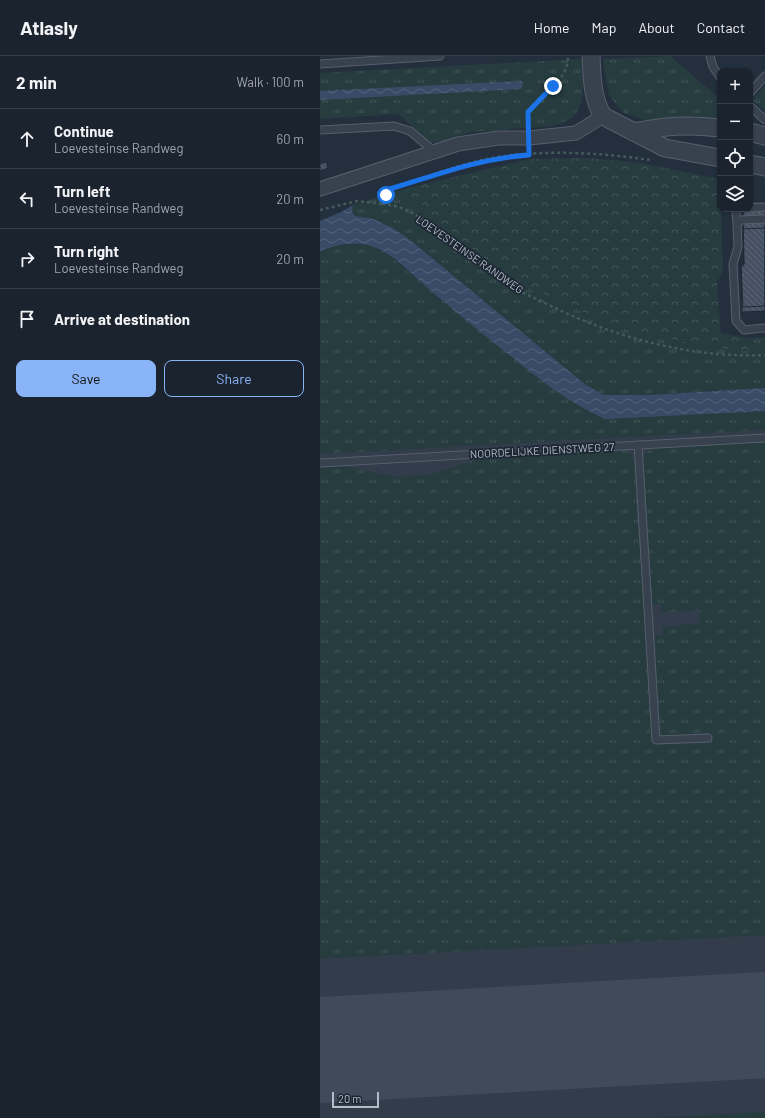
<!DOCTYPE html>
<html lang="en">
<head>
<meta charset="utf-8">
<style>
	body { margin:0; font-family:Barlow,sans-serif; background:#282f3a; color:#f1f3f6 }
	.controls { position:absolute; right:12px; top:12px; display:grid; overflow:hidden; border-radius:8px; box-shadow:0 1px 3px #0004 }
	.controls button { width:36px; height:36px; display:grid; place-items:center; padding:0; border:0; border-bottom:1px solid #39404a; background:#1b232e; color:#f1f3f6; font:20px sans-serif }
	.scale { position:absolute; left:12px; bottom:10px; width:47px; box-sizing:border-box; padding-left:4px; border:2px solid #b4bcc9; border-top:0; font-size:11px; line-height:14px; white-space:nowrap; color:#b4bcc9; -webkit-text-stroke:3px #1d2633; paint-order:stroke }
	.stop { position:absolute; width:12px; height:12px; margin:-9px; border:3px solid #1a73e8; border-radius:50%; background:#fff }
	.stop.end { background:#1a73e8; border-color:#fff; box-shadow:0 1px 4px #0008 }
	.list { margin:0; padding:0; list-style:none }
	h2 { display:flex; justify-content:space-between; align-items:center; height:52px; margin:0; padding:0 16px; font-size:17px }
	h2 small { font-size:13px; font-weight:400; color:#a0a4aa }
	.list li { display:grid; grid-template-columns:26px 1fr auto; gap:12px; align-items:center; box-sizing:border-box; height:60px; padding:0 16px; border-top:1px solid #39404a }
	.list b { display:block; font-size:15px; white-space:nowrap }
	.list p { margin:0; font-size:13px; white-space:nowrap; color:#a0a4aa }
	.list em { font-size:13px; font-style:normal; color:#a0a4aa }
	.actions { display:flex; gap:8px; padding:12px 16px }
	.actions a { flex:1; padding:9px 0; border:1px solid #8ab4f8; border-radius:8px; text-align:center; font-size:14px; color:#8ab4f8 }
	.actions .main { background:#8ab4f8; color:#111 }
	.icon { flex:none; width:22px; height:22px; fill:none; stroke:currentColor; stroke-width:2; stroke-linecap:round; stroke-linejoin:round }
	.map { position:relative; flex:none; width:445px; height:1062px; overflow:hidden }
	header { display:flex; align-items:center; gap:24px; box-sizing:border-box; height:56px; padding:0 20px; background:#1b232e; border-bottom:1px solid #39404a }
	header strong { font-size:19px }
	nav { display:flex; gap:22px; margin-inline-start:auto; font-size:14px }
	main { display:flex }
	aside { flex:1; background:#1b232e }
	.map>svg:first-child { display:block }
</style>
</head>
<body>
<header>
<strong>Atlasly</strong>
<nav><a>Home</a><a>Map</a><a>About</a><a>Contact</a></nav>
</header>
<main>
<aside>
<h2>2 min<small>Walk · 100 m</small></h2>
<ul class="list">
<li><svg class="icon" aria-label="ahead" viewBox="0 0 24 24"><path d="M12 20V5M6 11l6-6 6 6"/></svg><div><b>Continue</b><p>Loevesteinse Randweg</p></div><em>60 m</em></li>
<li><svg class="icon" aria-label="left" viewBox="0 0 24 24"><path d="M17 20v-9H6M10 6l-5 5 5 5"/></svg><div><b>Turn left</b><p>Loevesteinse Randweg</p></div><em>20 m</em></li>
<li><svg class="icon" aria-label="right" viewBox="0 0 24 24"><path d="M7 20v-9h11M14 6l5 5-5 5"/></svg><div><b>Turn right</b><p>Loevesteinse Randweg</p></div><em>20 m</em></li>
<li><svg class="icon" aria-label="arrive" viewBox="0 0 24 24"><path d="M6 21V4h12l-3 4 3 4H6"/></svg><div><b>Arrive at destination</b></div></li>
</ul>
<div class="actions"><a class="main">Save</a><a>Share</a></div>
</aside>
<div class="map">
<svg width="445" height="1062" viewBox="0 0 445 1062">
	<defs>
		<pattern id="grass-tufts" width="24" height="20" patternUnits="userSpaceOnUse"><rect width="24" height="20" fill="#263c3f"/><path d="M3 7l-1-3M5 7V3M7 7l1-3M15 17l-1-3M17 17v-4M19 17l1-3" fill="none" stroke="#435659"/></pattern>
		<pattern id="forest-crowns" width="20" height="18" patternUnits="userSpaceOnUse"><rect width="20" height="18" fill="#263c3f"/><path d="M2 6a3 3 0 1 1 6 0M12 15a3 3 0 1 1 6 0" fill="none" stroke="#435659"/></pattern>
		<pattern id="water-waves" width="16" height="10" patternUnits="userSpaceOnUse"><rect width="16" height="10" fill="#394c67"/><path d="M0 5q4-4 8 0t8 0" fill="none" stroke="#53647b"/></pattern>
		<pattern id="building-back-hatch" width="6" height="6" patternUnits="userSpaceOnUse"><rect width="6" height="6" fill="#455162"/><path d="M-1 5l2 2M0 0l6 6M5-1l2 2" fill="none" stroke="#5d6877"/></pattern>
	</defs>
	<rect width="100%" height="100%" fill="#242f3e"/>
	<!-- airport -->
	<path fill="#323c4b" d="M0,200L85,213L268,361L445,353V1062H0Z"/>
	<!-- grass -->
	<path fill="url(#grass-tufts)" d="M350,0L400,43V65L358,61L329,65L304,57L289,40L283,3Z
		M261,3C263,33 270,61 233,70L151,76L116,87L107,85L79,58L0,63V17Z
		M445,29V55L432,44Z
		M84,133C119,165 154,198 195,222C266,264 347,288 428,295L427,282L445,281V332L330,339H284L266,329L90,184L73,172L53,163L35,160L32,156L33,149Z
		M36,188L52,190L69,199L117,240L231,332L270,356L285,363L445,355V374L0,398V195L15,190Z
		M445,386V879L0,903V411L22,410L78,421L111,418L166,401L308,394L314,405L333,687L391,684L390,678L342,680L338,672L333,580L343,579L342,571L380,567L378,555L341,556V548L331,549L322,402L330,393Z
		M445,1056V1062H332Z"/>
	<!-- forest -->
	<path fill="url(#forest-crowns)" d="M266,102L315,106L400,123L403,216L397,226L401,277L427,282L428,295C347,288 266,264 195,222C154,198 119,165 84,133L209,103Z"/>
	<!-- water -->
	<path fill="url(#water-waves)" d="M202,25L203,29L201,33L0,44V35Z
		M33,149L32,156L35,160L53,163L73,172L90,184L266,329L284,339H330L445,332V355L285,363C248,347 218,322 187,297C163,278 139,259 116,239C98,225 73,196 51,190C33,185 16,189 0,195V165L21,156Z"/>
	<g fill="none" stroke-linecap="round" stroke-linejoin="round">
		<!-- runway -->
		<path stroke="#3f4a5a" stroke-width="106" d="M0,994L445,969"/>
	</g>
	<!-- building -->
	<path fill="url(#building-back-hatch)" stroke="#1f2835" d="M6,106L8,112L0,115V108Z
		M430,146H445V255L422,256L421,208H424L423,153H430Z
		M445,172V250L423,251L421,210L424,209L422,173Z"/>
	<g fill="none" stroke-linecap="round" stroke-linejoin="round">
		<!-- service casing -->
		<g stroke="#565f6c" stroke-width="9">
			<path id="service" d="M390,0L393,11L400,21
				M0,8L120,0
				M430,37L445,20
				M430,50L445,64
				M0,74L74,70L90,75L115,96
				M430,152L445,151
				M445,163L421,164L417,169L418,191L413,208L416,265L424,274L445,272
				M417,169L416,156L418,153
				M318,389L336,684L388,682
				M0,407L445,382"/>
		</g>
		<!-- minor casing -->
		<g stroke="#565f6c" stroke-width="15">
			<path id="minor" d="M0,133L138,88L178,82H209L256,77L283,60"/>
		</g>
		<!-- tertiary casing -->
		<g stroke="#565f6c" stroke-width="19">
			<path id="tertiary" d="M271,0C272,20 272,43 283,60L345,92L400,102
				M313,76C346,70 366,68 400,72
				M430,76L445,80
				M430,108L445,111"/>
		</g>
		<!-- path -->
		<path stroke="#44595c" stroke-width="2.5" stroke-dasharray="3 3" stroke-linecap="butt" d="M208,68V56C222,39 249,24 248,0
			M62,148C90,150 104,165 125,181C148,197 170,216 193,231C204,238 217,243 229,249C296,282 370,302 445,299
			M0,154L37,145L62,148L71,133C107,121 146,105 184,100C232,94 283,97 330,104"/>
		<!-- service -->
		<use href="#service" stroke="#38414e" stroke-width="7"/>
		<!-- minor -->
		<use href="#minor" stroke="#38414e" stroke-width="13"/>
		<!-- tertiary -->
		<use href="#tertiary" stroke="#38414e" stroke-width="17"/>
	</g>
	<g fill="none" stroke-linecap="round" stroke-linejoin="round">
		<!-- route -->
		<path stroke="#1a73e8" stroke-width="5" d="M66,139L70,133C116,119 161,102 209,99L208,56L233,30"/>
	</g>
	<g text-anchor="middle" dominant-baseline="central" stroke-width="3.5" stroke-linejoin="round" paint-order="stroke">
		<!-- street labels -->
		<g font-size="11" fill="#b4bcc9" stroke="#1d2633">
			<text transform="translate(150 198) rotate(35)">LOEVESTEINSE RANDWEG</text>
			<text transform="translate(222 394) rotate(-3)">NOORDELIJKE DIENSTWEG 27</text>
		</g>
	</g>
</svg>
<div class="controls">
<button>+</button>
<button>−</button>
<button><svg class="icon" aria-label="locate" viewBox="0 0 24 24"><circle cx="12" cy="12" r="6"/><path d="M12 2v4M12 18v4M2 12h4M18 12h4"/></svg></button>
<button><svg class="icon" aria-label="layers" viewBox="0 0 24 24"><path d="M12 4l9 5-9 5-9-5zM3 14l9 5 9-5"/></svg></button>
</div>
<div class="scale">20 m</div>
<div class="stop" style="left:66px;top:139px"></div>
<div class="stop end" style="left:233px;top:30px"></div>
</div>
</main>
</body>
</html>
